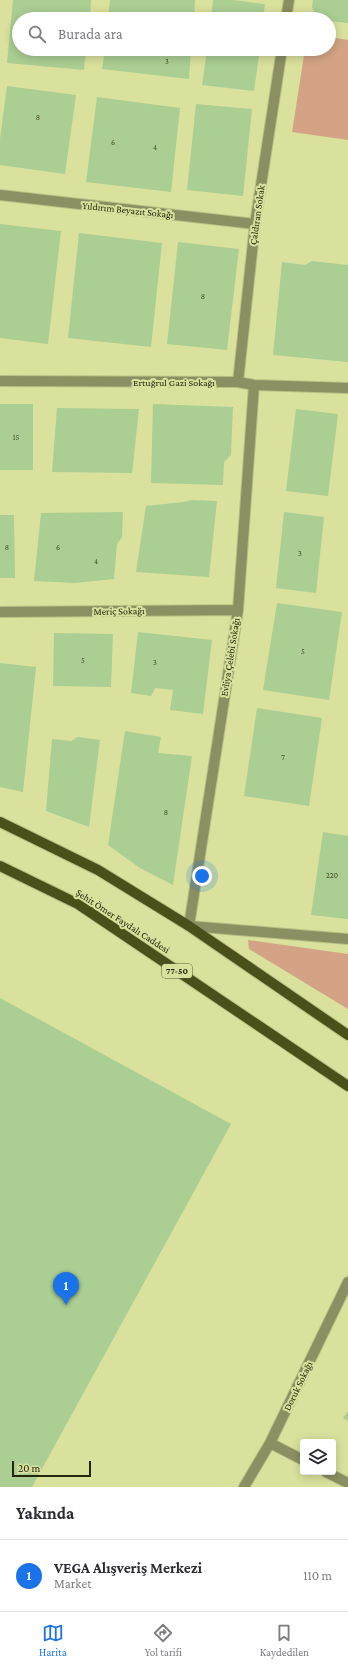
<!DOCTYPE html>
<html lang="tr">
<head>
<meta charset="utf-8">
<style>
	body { margin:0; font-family:"Crimson Pro",serif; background:#f2f2f3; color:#2b2b33 }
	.controls { position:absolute; right:12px; bottom:12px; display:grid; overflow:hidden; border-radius:4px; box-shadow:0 2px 10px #0003 }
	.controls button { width:36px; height:36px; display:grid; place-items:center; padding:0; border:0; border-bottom:1px solid #e1e1e2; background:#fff; color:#2b2b33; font:20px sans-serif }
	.scale { position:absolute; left:12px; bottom:10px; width:79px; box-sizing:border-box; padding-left:4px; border:2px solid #24260b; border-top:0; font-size:11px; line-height:14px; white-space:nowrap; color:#24260b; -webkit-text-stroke:3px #dae19d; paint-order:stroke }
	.you { position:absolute; left:202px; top:876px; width:14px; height:14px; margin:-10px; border:3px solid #fff; border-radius:50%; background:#1a73e8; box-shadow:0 0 0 6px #1a73e833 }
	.badge { display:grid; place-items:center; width:26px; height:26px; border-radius:50%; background:#1a73e8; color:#fff; font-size:13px; font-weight:700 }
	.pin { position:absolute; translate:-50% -33px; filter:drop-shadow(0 1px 2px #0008) }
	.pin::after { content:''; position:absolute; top:21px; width:14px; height:12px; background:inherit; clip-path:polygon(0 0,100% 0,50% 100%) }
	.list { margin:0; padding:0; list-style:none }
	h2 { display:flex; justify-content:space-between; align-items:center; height:52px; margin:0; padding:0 16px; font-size:17px }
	h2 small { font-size:13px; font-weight:400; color:#7c7c81 }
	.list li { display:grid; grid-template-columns:26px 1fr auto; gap:12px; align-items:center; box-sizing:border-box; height:72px; padding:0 16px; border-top:1px solid #e1e1e2 }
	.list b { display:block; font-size:15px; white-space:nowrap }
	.list p { margin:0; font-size:13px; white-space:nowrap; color:#7c7c81 }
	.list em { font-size:13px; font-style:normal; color:#7c7c81 }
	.icon { flex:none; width:22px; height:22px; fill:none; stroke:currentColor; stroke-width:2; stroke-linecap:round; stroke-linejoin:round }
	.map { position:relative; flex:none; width:348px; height:1487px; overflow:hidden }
	.search { position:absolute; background:#fff; box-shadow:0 2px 10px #0003; left:12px; right:12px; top:12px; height:44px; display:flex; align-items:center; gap:10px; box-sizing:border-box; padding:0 14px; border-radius:22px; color:#7c7c81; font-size:15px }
	.sheet { height:124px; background:#fff }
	nav { display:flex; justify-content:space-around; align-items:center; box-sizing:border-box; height:56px; border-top:1px solid #e1e1e2; background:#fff; font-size:11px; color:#7c7c81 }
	nav a { display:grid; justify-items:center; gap:2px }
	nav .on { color:#1a73e8 }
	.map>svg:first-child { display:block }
</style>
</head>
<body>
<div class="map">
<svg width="348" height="1487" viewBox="0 0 348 1487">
	<rect width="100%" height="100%" fill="#dae19d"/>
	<!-- green -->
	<path fill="#d4a385" d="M329,37L348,40V140L292,132L305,49H329Z
		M248,940L348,954V1009L249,949Z"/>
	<!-- building -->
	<path fill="#abce93" d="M13,0H91L90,19H19V49H86L84,70L7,63Z
		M110,0H195L194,19H108Z
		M213,0H233L265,4L263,19H211Z
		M313,0H348V23L329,21V19H317L312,7Z
		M105,49H191L189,79L102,69Z
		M207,49H260L254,91L202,85Z
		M7,86L76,95L65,174L0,165V139Z
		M97,97L180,108L171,192L86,182Z
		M196,104L252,109L243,196L187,190Z
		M0,224L61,231L48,344L0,338Z
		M79,233L162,243L151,347L68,338Z
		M178,242L239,249L227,350L167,344Z
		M312,261L348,265V362L273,355L282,262L305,265Z
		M0,404H33V470H0Z
		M153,404L233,407L231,455L224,462L223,485L151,483Z
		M57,408L139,409L132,473L52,472Z
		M296,409L338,414L328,496L286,491Z
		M192,500L217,501L209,577L136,572L146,506L183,502Z
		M123,512L122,537L117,544L114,579L75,583L34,581L41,513Z
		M284,512L324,517L316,593L276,588Z
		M0,515H14L15,578H0Z
		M277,603L342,612L329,700L263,690Z
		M138,632L212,640L203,714L170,710L173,690L155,688L151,696L131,693Z
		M54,633L113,634L111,687L53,686Z
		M0,663L36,667L23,792L0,787Z
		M257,708L322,718L309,806L244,796Z
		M125,731L161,737L158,753L192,756L173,885L140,868L108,845Z
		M78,737L100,740L89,827L46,811L52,739L71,741Z
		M323,832L348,836V919L311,915Z
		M0,998L231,1124L32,1487H0Z
		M348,1411V1421L343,1418Z"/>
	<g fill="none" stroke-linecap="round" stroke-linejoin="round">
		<!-- minor casing -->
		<g stroke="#b9bf83" stroke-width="12">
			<path id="minor" d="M286,19L289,0
				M0,195L255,224
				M0,381L238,382L254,385L348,388
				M238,382L255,224L282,49
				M254,385L238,610L189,926L348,939
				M0,612L238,610
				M270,1443L303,1460
				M326,1472L348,1483
				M244,1487L270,1443L348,1282"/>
		</g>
		<!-- primary casing -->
		<g stroke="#b9bf83" stroke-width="12">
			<path id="primary" d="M0,822L98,870L189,926L348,1035
				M0,866L78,904L348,1086"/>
		</g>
		<!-- minor -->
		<use href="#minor" stroke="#8b8f61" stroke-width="10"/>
		<!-- primary -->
		<use href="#primary" stroke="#4b4f1a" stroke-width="10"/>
	</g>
	<g text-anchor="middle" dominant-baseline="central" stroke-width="4" stroke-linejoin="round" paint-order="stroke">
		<!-- number labels -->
		<g font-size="8" fill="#46502d">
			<text x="167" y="61">3</text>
			<text x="38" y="117">8</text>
			<text x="113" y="142">6</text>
			<text x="155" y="147">4</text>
			<text x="203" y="296">8</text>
			<text x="16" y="437">15</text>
			<text x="7" y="547">8</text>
			<text x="58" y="547">6</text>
			<text x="300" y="553">3</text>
			<text x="96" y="561">4</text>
			<text x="303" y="651">5</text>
			<text x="83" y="660">5</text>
			<text x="155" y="662">3</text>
			<text x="283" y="757">7</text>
			<text x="166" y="812">8</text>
			<text x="332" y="875">220</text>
		</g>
		<!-- shield labels -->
		<rect fill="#dae19d" stroke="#5b5e37" stroke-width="1" x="162" y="964" width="30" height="14" rx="3"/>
		<g font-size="9" font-weight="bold" fill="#24260b">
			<text x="177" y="971">77-50</text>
		</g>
		<!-- street labels -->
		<g font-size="10" fill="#24260b" stroke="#dae19d">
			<text transform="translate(128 210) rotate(6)">Yıldırım Beyazıt Sokağı</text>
			<text transform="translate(257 215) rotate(-82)">Çaldıran Sokak</text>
			<text x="174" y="382">Ertuğrul Gazi Sokağı</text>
			<text transform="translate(119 611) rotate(-1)">Meriç Sokağı</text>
			<text transform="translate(230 657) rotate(-81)">Evliya Çelebi Sokağı</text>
			<text transform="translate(123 921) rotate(33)">Şehit Ömer Faydalı Caddesi</text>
			<text transform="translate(298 1386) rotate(-64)">Doruk Sokağı</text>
		</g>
	</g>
</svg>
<div class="controls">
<button><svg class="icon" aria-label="layers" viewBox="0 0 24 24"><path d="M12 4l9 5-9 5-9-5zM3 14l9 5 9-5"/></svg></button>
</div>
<div class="scale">20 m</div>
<div class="you"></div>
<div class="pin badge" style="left:66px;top:1305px">1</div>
<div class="search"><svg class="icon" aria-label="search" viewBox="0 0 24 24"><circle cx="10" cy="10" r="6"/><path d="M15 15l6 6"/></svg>Burada ara</div>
</div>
<section class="sheet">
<h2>Yakında<small></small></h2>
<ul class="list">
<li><span class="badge">1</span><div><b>VEGA Alışveriş Merkezi</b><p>Market</p></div><em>110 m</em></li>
</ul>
</section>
<nav>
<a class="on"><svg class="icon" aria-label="map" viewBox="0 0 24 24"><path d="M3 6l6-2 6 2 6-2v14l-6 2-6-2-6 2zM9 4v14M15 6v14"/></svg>Harita</a>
<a><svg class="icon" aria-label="directions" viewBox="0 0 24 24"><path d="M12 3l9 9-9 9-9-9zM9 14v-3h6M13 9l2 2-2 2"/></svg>Yol tarifi</a>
<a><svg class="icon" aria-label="saved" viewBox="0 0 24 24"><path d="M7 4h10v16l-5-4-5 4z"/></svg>Kaydedilen</a>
</nav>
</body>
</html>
